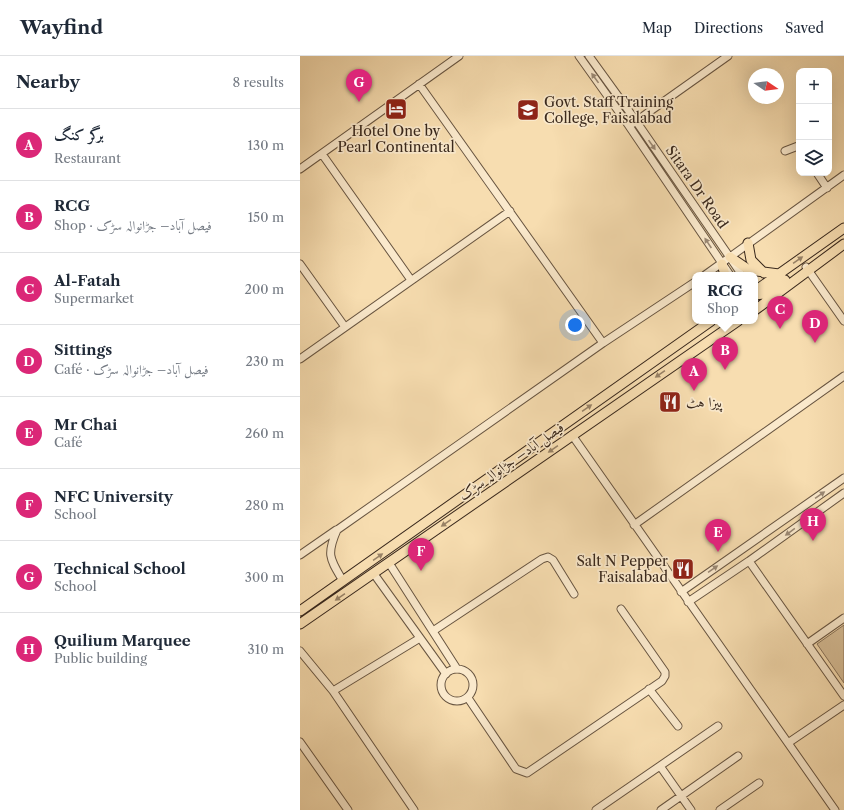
<!DOCTYPE html>
<html lang="en">
<head>
<meta charset="utf-8">
<style>
	body { margin:0; font-family:"Libre Caslon Text",Amiri,serif; background:#f6f6f7; color:#1f2937 }
	.controls { position:absolute; right:12px; top:12px; display:grid; overflow:hidden; border-radius:8px; box-shadow:0 4px 16px #0002 }
	.controls button { width:36px; height:36px; display:grid; place-items:center; padding:0; border:0; border-bottom:1px solid #e0e1e3; background:#fff; color:#1f2937; font:20px sans-serif }
	.compass { position:absolute; left:448px; top:12px; width:36px; height:36px; border-radius:50%; background:#fff; box-shadow:0 4px 16px #0002; rotate:103deg }
	.you { position:absolute; left:275px; top:269px; width:14px; height:14px; margin:-10px; border:3px solid #fff; border-radius:50%; background:#1a73e8; box-shadow:0 0 0 6px #1a73e833 }
	.badge { display:grid; place-items:center; width:26px; height:26px; border-radius:50%; background:#db2777; color:#fff; font-size:13px; font-weight:700 }
	.pin { position:absolute; translate:-50% -33px; filter:drop-shadow(0 1px 2px #0008) }
	.pin::after { content:''; position:absolute; top:21px; width:14px; height:12px; background:inherit; clip-path:polygon(0 0,100% 0,50% 100%) }
	.popup { position:absolute; left:392px; top:216px; width:66px; height:52px; box-sizing:border-box; display:grid; place-content:center; border-radius:8px; background:#fff; filter:drop-shadow(0 1px 3px #0005); font-size:13px; white-space:nowrap; color:#747a83 }
	.popup b { font-size:15px; color:#1f2937 }
	.popup::after { content:''; position:absolute; left:50%; top:100%; margin-left:-8px; border:8px solid transparent; border-top-color:#fff }
	.list { margin:0; padding:0; list-style:none }
	h2 { display:flex; justify-content:space-between; align-items:center; height:52px; margin:0; padding:0 16px; font-size:17px }
	h2 small { font-size:13px; font-weight:400; color:#747a83 }
	.list li { display:grid; grid-template-columns:26px 1fr auto; gap:12px; align-items:center; box-sizing:border-box; height:72px; padding:0 16px; border-top:1px solid #e0e1e3 }
	.list b { display:block; font-size:15px; white-space:nowrap }
	.list p { margin:0; font-size:13px; white-space:nowrap; color:#747a83 }
	.list em { font-size:13px; font-style:normal; color:#747a83 }
	.icon { flex:none; width:22px; height:22px; fill:none; stroke:currentColor; stroke-width:2; stroke-linecap:round; stroke-linejoin:round }
	.map { position:relative; flex:none; width:544px; height:754px; overflow:hidden }
	header { display:flex; align-items:center; gap:24px; box-sizing:border-box; height:56px; padding:0 20px; background:#fff; border-bottom:1px solid #e0e1e3 }
	header strong { font-size:19px }
	nav { display:flex; gap:22px; margin-inline-start:auto; font-size:14px }
	main { display:flex }
	aside { flex:1; background:#fff }
	.map>svg:first-child { display:block }
</style>
</head>
<body>
<header>
<strong>Wayfind</strong>
<nav><a>Map</a><a>Directions</a><a>Saved</a></nav>
</header>
<main>
<aside>
<h2>Nearby<small>8 results</small></h2>
<ul class="list">
<li><span class="badge">A</span><div><b>برگر کنگ</b><p>Restaurant</p></div><em>130 m</em></li>
<li><span class="badge">B</span><div><b>RCG</b><p>Shop · فیصل آباد– جڑانوالہ سڑک</p></div><em>150 m</em></li>
<li><span class="badge">C</span><div><b>Al-Fatah</b><p>Supermarket</p></div><em>200 m</em></li>
<li><span class="badge">D</span><div><b>Sittings</b><p>Café · فیصل آباد– جڑانوالہ سڑک</p></div><em>230 m</em></li>
<li><span class="badge">E</span><div><b>Mr Chai</b><p>Café</p></div><em>260 m</em></li>
<li><span class="badge">F</span><div><b>NFC University</b><p>School</p></div><em>280 m</em></li>
<li><span class="badge">G</span><div><b>Technical School</b><p>School</p></div><em>300 m</em></li>
<li><span class="badge">H</span><div><b>Quilium Marquee</b><p>Public building</p></div><em>310 m</em></li>
</ul>
</aside>
<div class="map">
<svg width="544" height="754" viewBox="0 0 544 754">
	<rect width="100%" height="100%" fill="#f7ddb0"/>
	<filter id="stains"><feTurbulence type="fractalNoise" baseFrequency=".005" numOctaves="4"/><feColorMatrix values="0 0 0 0 .2 0 0 0 0 .09 0 0 0 0 .02 0 0 0 .5 -.17"/></filter>
	<radialGradient id="worn" r=".72"><stop offset=".6" stop-color="#630" stop-opacity="0"/><stop offset="1" stop-color="#630" stop-opacity=".3"/></radialGradient>
	<!-- green -->
	<path fill="#d7be97" stroke="#88735a" d="M544,569V627L517,588Z"/>
	<g fill="none" stroke-linecap="round" stroke-linejoin="round">
		<!-- minor casing -->
		<g stroke="#685541" stroke-width="9">
			<path id="minor" d="M279,0L329,70L430,219
				M289,0L336,65L442,219
				M119,28L303,287
				M332,68L428,0
				M485,95L498,90L499,91
				M22,98L111,224
				M0,113L159,0
				M517,117L527,132
				M0,208L45,271
				M506,211L544,265
				M405,219L544,119
				M0,303L210,155
				M272,379L535,754
				M334,469L544,320
				M0,499L36,474
				M449,505L544,640
				M89,507L157,613
				M74,518L146,618
				M43,525C30,503 26,499 37,474L303,287L395,226
				M381,536L544,422
				M388,546L449,505L544,437
				M133,575L242,503L248,501L253,504L274,538
				M507,588L544,562
				M0,595L33,635L114,754
				M141 629a16 16 0 1 1 32 0a16 16 0 1 1-32 0Z
				M349,633L378,670
				M33,635L120,582
				M168,642L216,713L227,717L362,625L365,620V616L321,553
				M0,686L48,754
				M488,687L544,649
				M360,710L391,754
				M296,754L418,670
				M361,754L438,700
				M420,754L459,727"/>
		</g>
		<!-- major casing -->
		<g stroke="#39281c" stroke-width="11">
			<path id="major" d="M448,187L451,204L464,217
				M430,201L449,214L479,218
				M422,208L425,219
				M455,235L544,172
				M455,239L465,238L485,224
				M455,254L544,188
				M0,555L411,265
				M0,568L438,265"/>
		</g>
		<!-- minor -->
		<use href="#minor" stroke="#fae9cc" stroke-width="7"/>
		<!-- major -->
		<use href="#major" stroke="#f7ddb0" stroke-width="9"/>
	</g>
	<!-- one-way arrows -->
	<defs><path id="oneway-solid" d="M-6-.8H1V-3.2L6.5 0L1 3.2V.8H-6Z"/></defs>
	<g fill="#9a8874">
		<use href="#oneway-solid" transform="translate(295 22) rotate(-126)"/>
		<use href="#oneway-solid" transform="translate(352 89) rotate(55)"/>
		<use href="#oneway-solid" transform="translate(408 187) rotate(-124)"/>
		<use href="#oneway-solid" transform="translate(520 439) rotate(-35)"/>
		<use href="#oneway-solid" transform="translate(490 476) rotate(144)"/>
		<use href="#oneway-solid" transform="translate(413 513) rotate(-35)"/>
	</g>
	<g fill="#988266">
		<use href="#oneway-solid" transform="translate(498 204) rotate(-35)"/>
		<use href="#oneway-solid" transform="translate(360 318) rotate(145)"/>
		<use href="#oneway-solid" transform="translate(287 352) rotate(-35)"/>
		<use href="#oneway-solid" transform="translate(253 393) rotate(145)"/>
		<use href="#oneway-solid" transform="translate(146 467) rotate(145)"/>
		<use href="#oneway-solid" transform="translate(78 501) rotate(-35)"/>
		<use href="#oneway-solid" transform="translate(40 541) rotate(146)"/>
	</g>
	<!-- icons -->
	<defs>
		<g id="hotel-square" transform="scale(1.15)"><rect x="-9" y="-9" width="18" height="18" rx="4" fill="#8f2418" stroke="#fae9cc"/><path d="M-6-4.5h1.5V1H6V5H4.5V3h-9V5H-6ZM-4 0a1.8 1.8 0 1 1 3.6 0ZM.5 0V-2.5h3Q6-2.5 6 0Z" fill="#fff"/></g>
		<g id="university-square" transform="scale(1.15)"><rect x="-9" y="-9" width="18" height="18" rx="4" fill="#8f2418" stroke="#fae9cc"/><path d="M0-5L7-2L0 1L-7-2ZM-4 1L0 2.5L4 1V4Q0 6-4 4Z" fill="#fff"/></g>
		<g id="restaurant-square" transform="scale(1.15)"><rect x="-9" y="-9" width="18" height="18" rx="4" fill="#8f2418" stroke="#fae9cc"/><path d="M-5-6h1v4h1v-4h1v4h1v-4h1v5L-1.5 .5V6h-2V.5L-5-1ZM5-6V6H3V1.5H1.5Q1.5-4 5-6Z" fill="#fff"/></g>
	</defs>
	<g fill-rule="evenodd">
		<use href="#hotel-square" x="96" y="53"/>
		<use href="#university-square" x="228" y="54"/>
		<use href="#restaurant-square" x="370" y="346"/>
		<use href="#restaurant-square" x="383" y="513"/>
	</g>
	<g text-anchor="middle" dominant-baseline="central" stroke-width="3.5" stroke-linejoin="round" paint-order="stroke">
		<!-- poi labels -->
		<g font-size="14" fill="#39281c" stroke="#fae9cc" text-anchor="start">
			<text x="244" y="46">Govt. Staff Training<tspan x="244" dy="16">College, Faisalabad</tspan></text>
			<text x="96" y="75" text-anchor="middle">Hotel One by<tspan x="96" dy="16">Pearl Continental</tspan></text>
			<text x="386" y="346">پیزا ہٹ</text>
			<text x="368" y="505" text-anchor="end">Salt N Pepper<tspan x="368" dy="16">Faisalabad</tspan></text>
		</g>
		<!-- street labels -->
		<g font-size="14" fill="#39281c" stroke="#fae9cc">
			<text transform="translate(397 131) rotate(55)">Sitara Dr Road</text>
			<text transform="translate(211 405) rotate(-35)">فیصل آباد– جڑانوالہ سڑک</text>
		</g>
	</g>
	<rect width="100%" height="100%" filter="url(#stains)"/>
	<rect width="100%" height="100%" fill="url(#worn)"/>
</svg>
<div class="controls">
<button>+</button>
<button>−</button>
<button><svg class="icon" aria-label="layers" viewBox="0 0 24 24"><path d="M12 4l9 5-9 5-9-5zM3 14l9 5 9-5"/></svg></button>
</div>
<svg class="compass" viewBox="-18 -18 36 36"><path d="M0-13l5 13h-10z" fill="#e53935"/><path d="M0 13l5-13h-10z" fill="#747a83"/></svg>
<div class="you"></div>
<div class="pin badge" style="left:394px;top:335px">A</div>
<div class="pin badge" style="left:425px;top:314px">B</div>
<div class="popup"><b>RCG</b>Shop</div>
<div class="pin badge" style="left:480px;top:273px">C</div>
<div class="pin badge" style="left:515px;top:287px">D</div>
<div class="pin badge" style="left:418px;top:496px">E</div>
<div class="pin badge" style="left:121px;top:515px">F</div>
<div class="pin badge" style="left:59px;top:46px">G</div>
<div class="pin badge" style="left:513px;top:485px">H</div>
</div>
</main>
</body>
</html>
